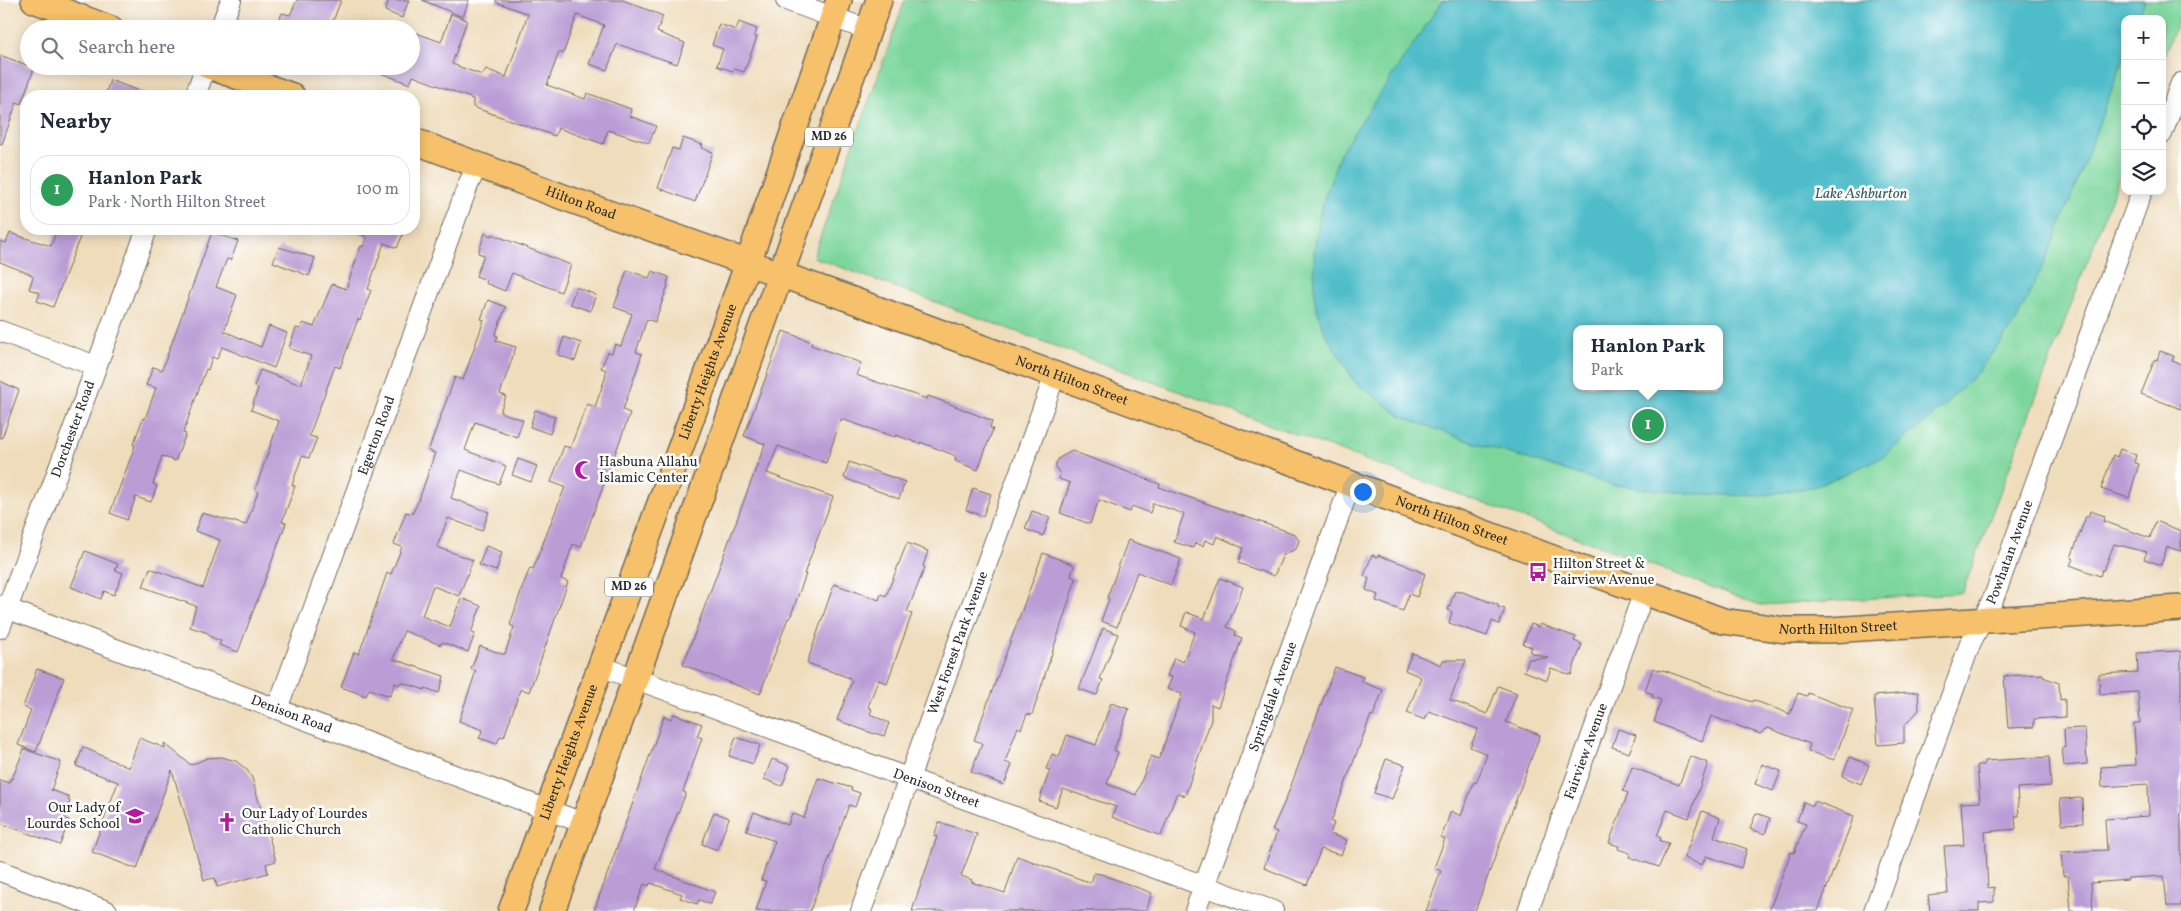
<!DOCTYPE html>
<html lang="en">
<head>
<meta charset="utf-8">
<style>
	body { margin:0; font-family:Vollkorn,serif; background:#f2f2f3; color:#1f2937 }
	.controls { position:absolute; right:15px; top:15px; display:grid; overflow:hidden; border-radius:10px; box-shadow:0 2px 12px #0003 }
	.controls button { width:45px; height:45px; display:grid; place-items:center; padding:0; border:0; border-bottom:1px solid #e0e1e3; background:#fff; color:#1f2937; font:25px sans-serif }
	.you { position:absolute; left:1362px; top:491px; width:18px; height:18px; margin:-12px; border:4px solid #fff; border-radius:50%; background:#1a73e8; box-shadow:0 0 0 8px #1a73e833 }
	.badge { display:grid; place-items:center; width:32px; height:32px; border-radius:50%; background:#7c3aed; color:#fff; font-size:16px; font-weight:700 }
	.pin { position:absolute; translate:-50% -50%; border:2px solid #fff; box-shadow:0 1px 5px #0006 }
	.popup { position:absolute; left:1573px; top:325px; width:150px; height:65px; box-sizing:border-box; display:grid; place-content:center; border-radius:10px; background:#fff; filter:drop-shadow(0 1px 4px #0005); font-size:16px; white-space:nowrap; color:#747a83 }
	.popup b { font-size:19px; color:#1f2937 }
	.popup::after { content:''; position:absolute; left:50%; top:100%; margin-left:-10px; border:10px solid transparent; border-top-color:#fff }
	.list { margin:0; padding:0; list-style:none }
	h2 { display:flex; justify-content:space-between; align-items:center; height:65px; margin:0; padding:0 20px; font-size:21px }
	h2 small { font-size:16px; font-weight:400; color:#747a83 }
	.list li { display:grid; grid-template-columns:32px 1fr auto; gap:15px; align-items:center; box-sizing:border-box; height:70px; margin:0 10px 10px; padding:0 10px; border:1px solid #e0e1e3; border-radius:20px }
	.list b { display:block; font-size:19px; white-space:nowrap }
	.list p { margin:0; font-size:16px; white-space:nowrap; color:#747a83 }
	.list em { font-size:16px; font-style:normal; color:#747a83 }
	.icon { flex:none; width:28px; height:28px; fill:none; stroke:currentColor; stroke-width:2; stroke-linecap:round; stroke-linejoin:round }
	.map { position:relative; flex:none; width:2181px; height:911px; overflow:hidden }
	.search { position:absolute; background:#fff; box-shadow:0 2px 12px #0003; left:20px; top:20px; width:400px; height:55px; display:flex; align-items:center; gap:12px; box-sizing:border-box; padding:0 18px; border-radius:28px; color:#747a83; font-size:19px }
	.panel { position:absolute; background:#fff; box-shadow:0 2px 12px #0003; left:20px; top:90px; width:400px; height:145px; border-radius:20px }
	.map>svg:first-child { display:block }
</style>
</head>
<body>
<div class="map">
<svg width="2181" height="911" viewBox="0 0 2181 911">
	<rect width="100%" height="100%" fill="#fff"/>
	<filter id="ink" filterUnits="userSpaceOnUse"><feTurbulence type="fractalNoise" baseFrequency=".02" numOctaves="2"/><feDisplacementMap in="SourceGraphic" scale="10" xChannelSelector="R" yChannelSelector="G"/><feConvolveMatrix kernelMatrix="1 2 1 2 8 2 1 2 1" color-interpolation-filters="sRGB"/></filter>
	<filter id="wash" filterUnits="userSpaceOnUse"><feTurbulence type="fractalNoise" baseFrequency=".0096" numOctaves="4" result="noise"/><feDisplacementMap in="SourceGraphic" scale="20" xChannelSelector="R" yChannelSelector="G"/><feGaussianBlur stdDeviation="1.12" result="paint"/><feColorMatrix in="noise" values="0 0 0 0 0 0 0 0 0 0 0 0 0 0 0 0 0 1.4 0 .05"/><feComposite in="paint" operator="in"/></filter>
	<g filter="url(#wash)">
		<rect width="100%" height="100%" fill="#efdcbb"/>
		<!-- green -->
		<path fill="#7cd69c" stroke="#548064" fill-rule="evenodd" d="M905,0H2181V12L2162,62V19H2125V162L1962,593L1760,605L813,257ZM1577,329H1719V386H1577Z"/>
		<!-- water -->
		<path fill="#50bdc9" stroke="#3e747a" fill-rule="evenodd" d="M1443,0H2145L2138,19H2125V54L2075,188L2047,257L2016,322L1978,372L1933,416L1883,457L1817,486L1760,496L1693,494L1613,485L1462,439L1401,416L1355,382L1324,331L1315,303L1314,252L1321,208L1340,153ZM1577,329H1719V386H1577Z"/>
		<g id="blocks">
			<!-- building -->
			<path fill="#ba9dd5" d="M297,0H341L330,29H276L282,13L290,15Z
				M389,0H409L402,18L385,11Z
				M422,0H469L463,17Z
				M496,0H623L663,16L657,32L685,43L677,64L617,44L607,70L589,64L604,25L577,15L563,54L559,52L547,85L585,99L587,93L631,109L630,116L656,126L649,143L608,130L603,144L558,128L555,136L473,107V99L413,76L410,84L367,68V66H411V31L441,42L451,14L467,20L452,64L482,75L486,69L506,77L528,14L496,2Z
				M739,22L757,29L754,37H757L744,72L734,69L733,71L717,66L723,49L712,45L719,24L736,30Z
				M0,55L29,66H35L21,104L17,102L2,144H0Z
				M110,80L150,95V96H105Z
				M683,138L703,145L701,148L713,152L695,202L658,188L672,148L679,150Z
				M57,229H83L53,307L37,301L40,293L29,289L33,277L30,274L0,262V241L6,243L10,233L51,246Z
				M350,229H405L397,248L384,243L368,289L371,290L360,320L358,319L340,368L335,366L309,436L317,438L309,458L302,456L292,485L295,486L282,522L286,523L238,652L219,645L221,641L211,637L208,633L190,627L196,606L143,587L150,568L203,588L220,540L195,531L202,513L246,525L258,492L255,490L279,421L251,410L258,388L254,387L260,370L301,385L311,356L289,348L296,328L301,329L303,323L314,327L332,284L346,289L361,246L363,247L367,237Z
				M212,232L238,241L231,260L227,259L216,287L237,295L224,331L261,347L269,326L287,333L274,368L222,347L217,359L212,357L208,370L206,369L183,433L186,434L175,461L162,456L153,484L157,486L151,502L136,497L127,520L110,513L135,446L133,445L143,418L145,419L156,388L146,385L153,367L162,370Z
				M485,233L491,236L492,234L571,265L561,292L512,273L505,291L485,283L486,280L476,276L484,255L478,253Z
				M279,247L315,258L309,276L273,262Z
				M627,270L649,278L652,271L669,277L667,284L668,285L655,322L647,319L636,352L642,354L623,410L630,413L581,547L573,544L561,579L568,582L536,673L529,692L522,689L520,690L504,737L500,736L497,744L479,738L483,730L459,721L476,671L471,669L480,646L502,654H505L514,627L510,625L522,588L530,568L533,569L565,487L551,482L564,446L570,448L587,404L595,407L605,378L606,370L601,368L608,352L612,353L615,344L621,346L632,314L614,307Z
				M576,287L596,295L590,311L570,304Z
				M488,300L506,307L495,335L498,336L496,341L516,347L500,394L506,396L500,412L523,420L517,437L475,422L465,450L506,466L499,484L461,470L451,498L489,512L482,531L448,518L437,547L473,560L459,596L433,586L422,616L450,627L461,598L481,606L471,633L475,634L468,652L442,642L441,645L404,631L393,659L444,676L439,693L425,688V690L401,682L399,685L395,683L390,696L369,689L366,696L341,687L354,652L359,654L387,573L391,574L402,547L394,544L406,512L412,514L419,500L435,453L428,451L455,377L463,380L484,320L481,319Z
				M783,331L812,342L811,345L861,363L856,375L927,399L928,396L950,404L992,421L990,428L993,429L978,470L955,461L956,458L954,455L920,442V444L896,435L895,437L841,419L826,463L778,446L767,473L833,497L804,574H806L790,618H788L760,694L683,665L765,444L744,436Z
				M564,337L581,343L575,361L558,355Z
				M2160,351L2174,356L2172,361L2181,364V409L2141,394L2155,359L2157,360Z
				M0,381L19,390L2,438H0Z
				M535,410L555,417L550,434L530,427Z
				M2120,449L2136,455L2134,463L2139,464L2129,498L2101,489L2113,455L2117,457Z
				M1072,451L1149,480L1160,484L1159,487L1295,534L1299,541L1296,549L1283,555L1274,576L1238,563L1243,548L1217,536L1214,544L1205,540L1203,546L1195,543L1193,548L1174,542L1184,514L1153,503L1150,513L1132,506L1130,512L1099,500L1090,524L1060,513L1070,483L1059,479L1060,474L1056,468V463L1059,458Z
				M518,459L537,466L531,482L512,475Z
				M849,462L905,482L899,499L844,478Z
				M973,488L991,494L983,516L966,510Z
				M1032,511L1050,517L1043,536L1025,529Z
				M2090,511L2105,516L2103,521L2150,538L2156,521L2181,531V551L2167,547L2161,565L2144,559L2147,552L2114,544L2104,570H2102L2100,576L2070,565L2073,559L2071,558L2086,516L2088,517Z
				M1128,540L1181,559L1171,585L1137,572L1117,627L1101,621L1109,599L1107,598Z
				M907,543L928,551L923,566L925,567L907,612L912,614L887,683L878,680L868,707L872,709L870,714L889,723L884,736L874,733V734L837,720L852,681L849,680L850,678L807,663L834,584L879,600L881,594L886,596Z
				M486,546L502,552L496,571L479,565Z
				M85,551L118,564L115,570L123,573L114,595L104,591L101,599L71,587Z
				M1043,553L1074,565L1071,576L1076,579L1032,715L1027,714L1021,729L1018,727L1010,748L1005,762L1012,765L1004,785L971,772L982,743L974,740Z
				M1372,555L1377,557L1378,555L1403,564L1425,574L1417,597L1409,594L1403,611L1376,601L1378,595L1366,590L1369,578L1364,576Z
				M1220,578L1243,587L1227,627L1236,631L1235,635L1242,638L1218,707L1211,704V720L1185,796L1178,793L1176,795L1161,836L1112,817L1116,807L1063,789L1056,807L1039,801L1050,770L1046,769L1052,754L1059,757L1067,735L1096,745L1111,703L1129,709L1114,750L1118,752L1107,784L1136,795L1151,756L1159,759L1182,694L1167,689L1172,677L1167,676L1174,658L1183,662L1195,632L1181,626L1186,612L1204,619Z
				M1455,591L1460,593V591L1498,605V607L1505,609L1499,624L1492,621L1487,636L1449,623L1452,612L1448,610Z
				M1531,624L1539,627L1540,624L1576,637L1574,641L1582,644L1571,675L1551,668L1547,680L1524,671L1529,659L1548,658L1530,652L1532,647L1523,644Z
				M1103,628L1118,634L1100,679L1103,680L1097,695L1079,689Z
				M2178,651L2181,652V906H2167L2164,876L2128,878V880L2091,883L2093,911H2071L2068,876H2063L2061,852L2107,850L2105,819L2149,816L2148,784L2102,787L2101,767L2136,765L2134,723H2140L2138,692L2100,694L2099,674L2138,672L2137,653Z
				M1412,653L1441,665L1443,660H1466L1450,700L1487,714L1498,686L1517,693L1506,722L1540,735L1475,911H1426L1441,871L1434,868L1445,839L1441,838L1451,811L1461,816L1474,782L1476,783L1481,771L1487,754L1470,747L1478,729L1429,711L1425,720L1407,713L1421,677L1405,670Z
				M1335,667L1363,677L1362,682L1383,690L1373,716L1371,715L1331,822L1334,823L1330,834L1347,840L1341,855L1321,849L1307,885L1264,868L1277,832L1272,830L1286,799Z
				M1653,668L1662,671L1663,670L1752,702L1753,700L1790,714L1798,693L1807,696L1808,693L1853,710L1834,760L1808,751L1810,744L1768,728L1760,734L1711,716L1702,741L1654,722L1661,700L1652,697L1653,694L1645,691Z
				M37,669L64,678L36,752L18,745L31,710L23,707Z
				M2043,674V677L2059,683L2060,700L2065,699V717L2034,719V727L2008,728L2004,676Z
				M1918,692L1919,710L1904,726V743L1878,745L1874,696Z
				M674,714L702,724L697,736L702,738L683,792L686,793L655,869L715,892L710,904L699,900L697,904L680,898L682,894L650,883L649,886L644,884L634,911H594L664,716L671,719Z
				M2085,728L2087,764L2064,766L2062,748L2065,747L2064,729Z
				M1618,729L1636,735L1629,753L1612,747Z
				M736,737L760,745L753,764L729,756Z
				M139,738L165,748L164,743L191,765L207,758L222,757L236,761L247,770L252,778L276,861L266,864L268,873L217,887L215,878L204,880L172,770L137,869L92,852L118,782L76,766L83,747L129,768Z
				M24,749L61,762L51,790L70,797L68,800L70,801L64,818L69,820L60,845L0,823V780L9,783L11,778L12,779Z
				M1690,756L1708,763L1689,818L1667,810L1657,836L1661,838L1660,841L1669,843L1659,867L1629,857L1630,853L1618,849L1619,846L1609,843L1628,793L1623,791L1632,767L1679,785Z
				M1850,757L1869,765L1861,784L1842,776Z
				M2049,757L2051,786L2017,788L2019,816H2015L2016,829L1985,832L1988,888L1994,887V902L1979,903V911H1930L1928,895L1948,893L1944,846L1964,845L1961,803L1980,802L1977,765H1984V761Z
				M772,759L790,766L782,786L764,779Z
				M1386,759L1405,765L1392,799L1374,793Z
				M1762,764L1781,771L1773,791L1755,784Z
				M818,778L852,788L851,790L860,793L855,807L849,805L810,911H756L766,881L761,880L775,841L746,831L754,812L788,825L792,813L804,818Z
				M2082,798L2083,823L2062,824L2060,799Z
				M1815,801L1854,816L1818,911H1769L1791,852L1794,853L1806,824L1797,821L1804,802L1813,806Z
				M1702,811L1720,818L1714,837L1747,849L1741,868L1706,856L1702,865L1684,858Z
				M714,812L729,818L717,850L702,844Z
				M1756,813L1770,818L1765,834L1750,829Z
				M939,822L977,834L961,876L972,880L971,882L1005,893L1017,856L1091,883L1094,873L1101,874L1152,893L1146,911H912L937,837L934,836Z"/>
		</g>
	</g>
	<g filter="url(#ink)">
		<use href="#blocks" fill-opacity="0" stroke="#70695d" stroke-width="1"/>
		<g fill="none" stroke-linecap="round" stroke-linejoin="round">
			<!-- minor casing -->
			<g stroke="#70695d" stroke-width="22">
				<g id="minor">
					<path d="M786,0L868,30"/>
					<path d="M220,29L231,0"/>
					<path d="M195,96L206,66"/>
					<path d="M2162,134L2181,83"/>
					<path d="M0,331L96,366"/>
					<path id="s1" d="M0,606L583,823"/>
					<path id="s2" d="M0,628L147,229"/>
					<path id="s3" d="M600,666L1273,911"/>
					<path id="s4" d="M277,709L468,185L478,164"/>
					<path d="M0,871L107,911"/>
					<path id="s5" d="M861,911L1055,375"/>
					<path id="s6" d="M1195,911L1351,483"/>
					<path id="s7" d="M1528,911L1644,592"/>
					<path id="s8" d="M1874,911L1970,644L1994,597L2142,191"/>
				</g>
			</g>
			<!-- major casing -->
			<g stroke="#70695d" stroke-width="28">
				<g id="major">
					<path d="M34,0L111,29"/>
					<path d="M209,66L292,96"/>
					<path id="s9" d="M414,141L563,197L847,298L1723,621L1785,630H1830L2181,608"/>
					<path id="s10" d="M511,911L748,263L839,0"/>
					<path d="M552,911L879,0"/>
				</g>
			</g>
			<!-- minor -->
			<use href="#minor" stroke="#fff" stroke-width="20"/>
			<!-- major -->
			<use href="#major" stroke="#f6c16b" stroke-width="25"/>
		</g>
	</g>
	<!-- icons -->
	<defs>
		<g id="mosque-bare" transform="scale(1.5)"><path d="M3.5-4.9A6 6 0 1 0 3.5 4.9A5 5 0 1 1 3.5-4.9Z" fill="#b5179e" stroke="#fff" stroke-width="2.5" paint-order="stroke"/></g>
		<g id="bus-bare" transform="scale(1.5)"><path d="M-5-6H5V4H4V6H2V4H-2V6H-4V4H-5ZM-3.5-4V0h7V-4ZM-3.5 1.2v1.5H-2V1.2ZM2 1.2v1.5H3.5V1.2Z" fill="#b5179e" stroke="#fff" stroke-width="2.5" paint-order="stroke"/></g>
		<g id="school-bare" transform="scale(1.5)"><path d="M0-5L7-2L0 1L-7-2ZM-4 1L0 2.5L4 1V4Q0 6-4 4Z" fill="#b5179e" stroke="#fff" stroke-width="2.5" paint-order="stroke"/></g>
		<g id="church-bare" transform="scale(1.5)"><path d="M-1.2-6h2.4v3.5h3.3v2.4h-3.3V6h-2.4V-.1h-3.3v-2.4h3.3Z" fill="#b5179e" stroke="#fff" stroke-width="2.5" paint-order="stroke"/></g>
	</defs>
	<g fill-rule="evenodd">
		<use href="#mosque-bare" x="584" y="470"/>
		<use href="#bus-bare" x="1538" y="572"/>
		<use href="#school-bare" x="135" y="816"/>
		<use href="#church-bare" x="227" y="822"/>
	</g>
	<g text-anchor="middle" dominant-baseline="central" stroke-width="5" stroke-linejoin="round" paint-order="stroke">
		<!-- shield labels -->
		<g fill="#fff" stroke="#6b6b6b" stroke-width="1">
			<rect x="805" y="127.5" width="48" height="19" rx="4"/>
			<rect x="605" y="577.5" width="48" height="19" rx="4"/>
		</g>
		<g font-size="12" font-weight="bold" fill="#2b2b2b">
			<text x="829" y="137">MD 26</text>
			<text x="629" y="587">MD 26</text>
		</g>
		<!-- street labels -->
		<g font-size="14" fill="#2b2b2b" stroke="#fff">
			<text stroke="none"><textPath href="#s9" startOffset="178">Hilton Road</textPath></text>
			<text stroke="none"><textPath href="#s10" startOffset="574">Liberty Heights Avenue</textPath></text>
			<text stroke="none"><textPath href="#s9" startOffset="700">North Hilton Street</textPath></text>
			<text stroke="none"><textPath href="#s2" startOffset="212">Dorchester Road</textPath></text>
			<text stroke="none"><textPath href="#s4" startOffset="291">Egerton Road</textPath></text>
			<text stroke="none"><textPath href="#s9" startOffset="1105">North Hilton Street</textPath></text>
			<text stroke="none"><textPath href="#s8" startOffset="384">Powhatan Avenue</textPath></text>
			<text stroke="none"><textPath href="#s9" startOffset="1510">North Hilton Street</textPath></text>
			<text stroke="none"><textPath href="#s5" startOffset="285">West Forest Park Avenue</textPath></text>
			<text stroke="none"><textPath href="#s6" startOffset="228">Springdale Avenue</textPath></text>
			<text stroke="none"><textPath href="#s1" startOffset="311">Denison Road</textPath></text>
			<text stroke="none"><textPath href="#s10" startOffset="169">Liberty Heights Avenue</textPath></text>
			<text stroke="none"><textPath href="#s7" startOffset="170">Fairview Avenue</textPath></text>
			<text stroke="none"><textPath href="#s3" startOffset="358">Denison Street</textPath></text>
		</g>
		<!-- poi labels -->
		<g font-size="14" fill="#2b2b2b" stroke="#fff" text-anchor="start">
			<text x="599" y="462">Hasbuna Allahu<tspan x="599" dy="16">Islamic Center</tspan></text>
			<text x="1553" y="564">Hilton Street &amp;<tspan x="1553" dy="16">Fairview Avenue</tspan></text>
			<text x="120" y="808" text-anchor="end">Our Lady of<tspan x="120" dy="16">Lourdes School</tspan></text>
			<text x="242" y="814">Our Lady of Lourdes<tspan x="242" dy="16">Catholic Church</tspan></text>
		</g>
		<!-- water labels -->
		<g font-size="15" font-style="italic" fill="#385e62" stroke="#fff">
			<text x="1861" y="194">Lake Ashburton</text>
		</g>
	</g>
</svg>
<div class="controls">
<button>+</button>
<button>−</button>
<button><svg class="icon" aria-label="locate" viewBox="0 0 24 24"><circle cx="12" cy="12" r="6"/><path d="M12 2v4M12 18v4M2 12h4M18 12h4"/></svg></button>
<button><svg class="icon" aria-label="layers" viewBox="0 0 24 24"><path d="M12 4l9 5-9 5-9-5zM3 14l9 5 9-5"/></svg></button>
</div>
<div class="you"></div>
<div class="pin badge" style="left:1648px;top:425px;background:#2e9e5b">1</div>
<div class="popup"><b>Hanlon Park</b>Park</div>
<div class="search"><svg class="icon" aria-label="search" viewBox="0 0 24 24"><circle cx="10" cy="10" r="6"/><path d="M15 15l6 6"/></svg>Search here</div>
<section class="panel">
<h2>Nearby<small></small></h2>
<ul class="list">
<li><span class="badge" style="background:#2e9e5b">1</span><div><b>Hanlon Park</b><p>Park · North Hilton Street</p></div><em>100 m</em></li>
</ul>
</section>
</div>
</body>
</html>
